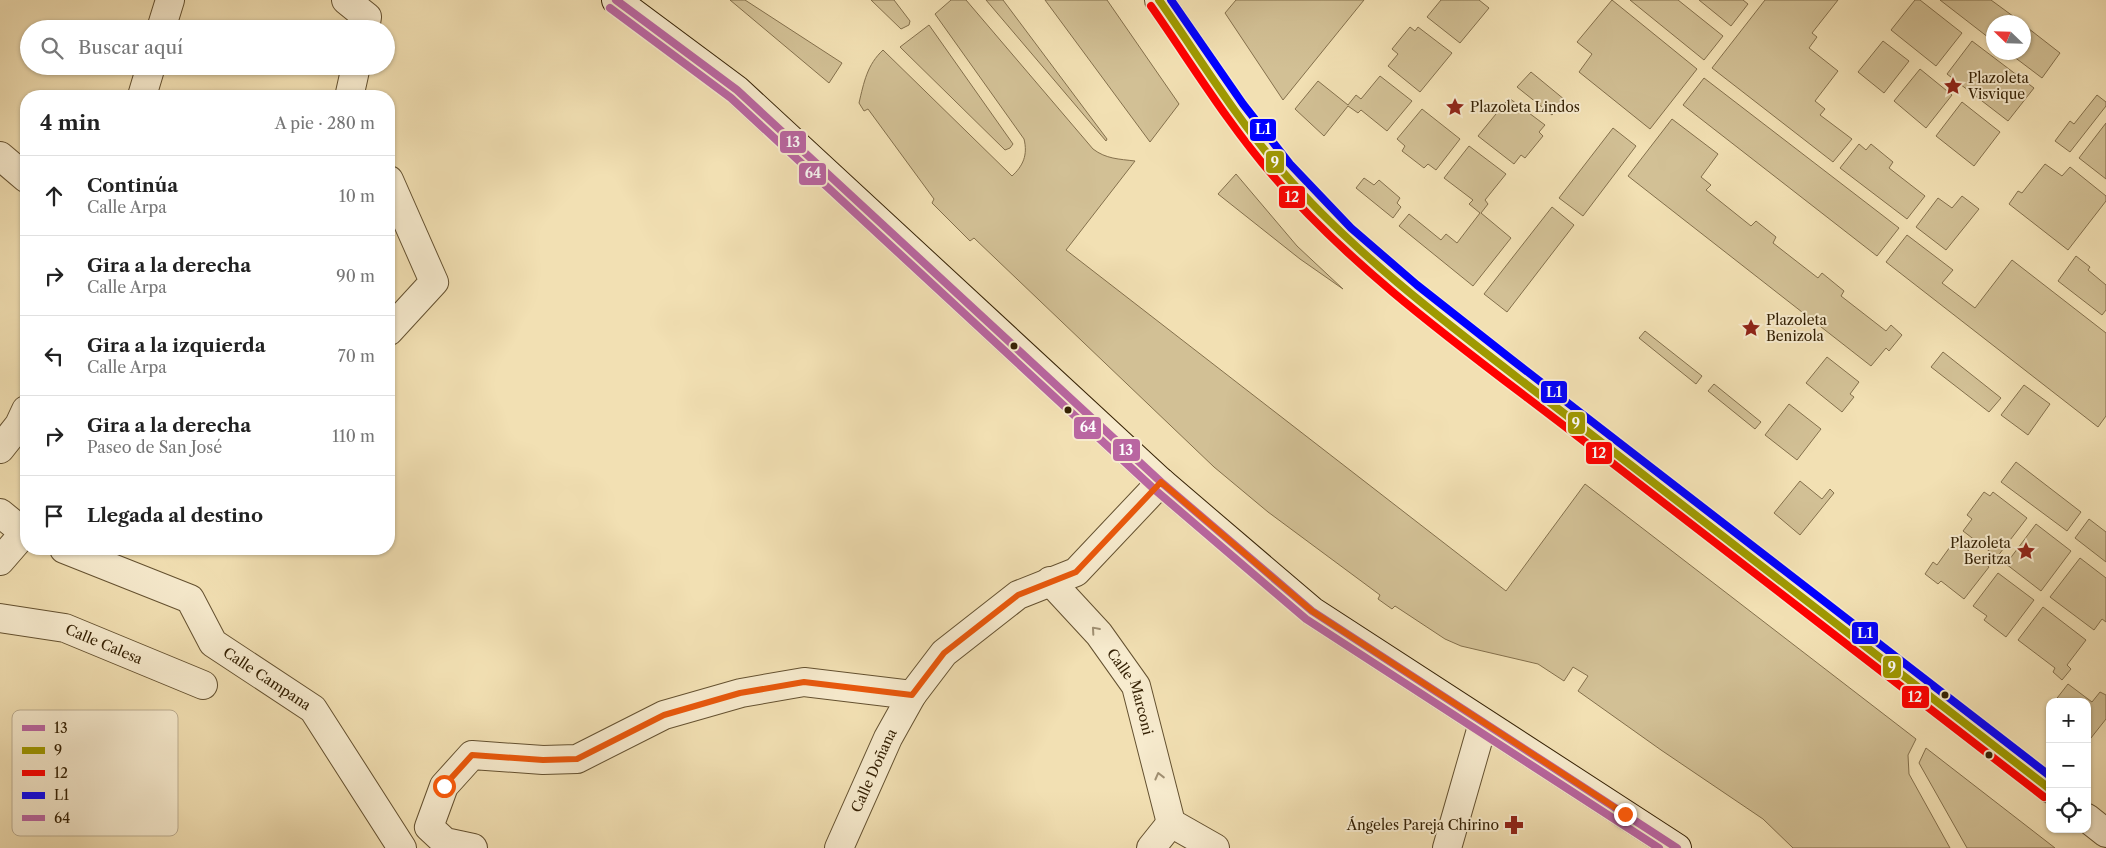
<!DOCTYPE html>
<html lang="es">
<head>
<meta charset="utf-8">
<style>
	body { margin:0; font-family:"Libre Caslon Text",serif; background:#f2f2f2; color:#222 }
	.controls { position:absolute; right:15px; bottom:15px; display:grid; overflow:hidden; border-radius:10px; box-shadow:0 1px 4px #0004 }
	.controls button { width:45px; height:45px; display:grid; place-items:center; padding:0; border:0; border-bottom:1px solid #e0e0e0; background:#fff; color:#222; font:25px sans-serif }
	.compass { position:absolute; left:1986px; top:15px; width:45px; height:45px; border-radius:50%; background:#fff; box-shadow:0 1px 4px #0004; rotate:293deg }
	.stop { position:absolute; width:15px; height:15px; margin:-11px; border:4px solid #ea580c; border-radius:50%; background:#fff }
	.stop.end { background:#ea580c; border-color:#fff; box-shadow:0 1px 5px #0008 }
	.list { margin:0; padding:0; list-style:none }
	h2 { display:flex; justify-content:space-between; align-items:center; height:65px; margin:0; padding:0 20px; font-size:21px }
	h2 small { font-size:16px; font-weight:400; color:#767676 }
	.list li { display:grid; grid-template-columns:32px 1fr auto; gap:15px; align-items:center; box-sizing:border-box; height:80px; padding:0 20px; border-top:1px solid #e0e0e0 }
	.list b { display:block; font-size:19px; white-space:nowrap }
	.list p { margin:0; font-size:16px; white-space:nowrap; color:#767676 }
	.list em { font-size:16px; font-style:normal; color:#767676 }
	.icon { flex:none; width:28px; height:28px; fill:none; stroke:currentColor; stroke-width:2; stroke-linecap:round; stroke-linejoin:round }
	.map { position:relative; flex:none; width:2106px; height:848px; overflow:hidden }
	.search { position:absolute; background:#fff; box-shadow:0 1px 4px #0004; left:20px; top:20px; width:375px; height:55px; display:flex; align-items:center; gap:12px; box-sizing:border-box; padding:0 18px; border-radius:28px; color:#767676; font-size:19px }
	.panel { position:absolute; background:#fff; box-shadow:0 1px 4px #0004; left:20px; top:90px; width:375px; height:465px; border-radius:20px }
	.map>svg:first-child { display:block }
</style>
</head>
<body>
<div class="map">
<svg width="2106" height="848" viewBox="0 0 2106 848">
	<rect width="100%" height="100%" fill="#f2e0b3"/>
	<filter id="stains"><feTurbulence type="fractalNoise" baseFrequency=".004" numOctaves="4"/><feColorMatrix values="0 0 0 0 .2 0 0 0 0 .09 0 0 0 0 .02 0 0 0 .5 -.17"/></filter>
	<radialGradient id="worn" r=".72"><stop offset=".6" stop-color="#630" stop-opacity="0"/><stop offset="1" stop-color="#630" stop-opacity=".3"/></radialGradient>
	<!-- green -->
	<path fill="#d2c095" stroke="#84704c" d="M730,0H745L842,63L829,83Z
		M871,0H894L910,21L909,25L901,29Z
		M951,0H966L1093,149C1106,159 1119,159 1135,161L1066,250L1506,591L1585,484L1916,739L1908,755L1909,774L1950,848H1793L1763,819L1661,750L1578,691L1588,676L1573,667L1564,681L1538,664L1461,646L1445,639L1395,606L1392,609L1378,599L1380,595L1268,512L1214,467L974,238L970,241L932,203L934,199L868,109L864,111L859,103C864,82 867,65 883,50L1012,176C1023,166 1028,155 1024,139L935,14Z
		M986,0H1003L1107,139L1106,141Z
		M1045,0H1107L1179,104L1150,142Z
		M1236,0H1364L1283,100L1225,13Z
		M1441,0H1479L1489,8L1460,43L1427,17Z
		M1612,0L1697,69L1650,129L1579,72L1592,54L1577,42Z
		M1630,0H1678L1723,36L1704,60Z
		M1699,0H1743L1748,4L1731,26Z
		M1765,0H1838L1812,33L1817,37L1809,48L1838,71L1815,101L1825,109L1820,115L1852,139L1833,162L1712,68Z
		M1915,0H1920L1962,33L1936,66L1891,30Z
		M1940,0H1991L2021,22H1994L1993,41Z
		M929,25L1013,144L1010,148L1005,150L900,47Z
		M2024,25L2060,53L2042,78L2009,53L2024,52Z
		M1410,27L1415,31L1418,27L1452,53L1420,92L1388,66L1398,54L1392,49Z
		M1883,41L1909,61L1884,93L1858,72Z
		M1972,41L2034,88L2008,121L1947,74Z
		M1920,69L1952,95L1926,128L1894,101Z
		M1531,72L1565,100L1552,115L1517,87Z
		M1380,76L1412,101L1387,131L1361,110L1358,113L1348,106L1324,136L1295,109L1318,81L1348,105L1356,95L1361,99Z
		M1704,78L1899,228L1877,256L1683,105Z
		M2097,95L2106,102V106L2070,152L2055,141L2070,121L2074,124Z
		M1509,98L1545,125L1539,132L1543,136L1525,158L1521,155L1514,164L1478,136Z
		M1962,102L2000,132L1974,166L1936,136Z
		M1422,109L1460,139L1436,170L1428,164L1424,168L1402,151L1405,146L1397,139Z
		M1672,119L1718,154L1701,177L1711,185L1706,190L1751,226L1756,221L1776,237L1773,243L1818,278L1822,273L1844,291L1841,296L1886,331L1891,325L1902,335L1889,351L1886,348L1871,366L1628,176Z
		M2106,123V179L2079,158Z
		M1613,128L1636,146L1583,216L1559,198Z
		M1859,144L1866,150L1871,144L1893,162L1889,168L1925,196L1907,219L1840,168Z
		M1469,146L1506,174L1485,200L1488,204L1481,213L1511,238L1473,286L1399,226L1409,214L1441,240L1446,234L1457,243L1480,213L1469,204L1473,200L1444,178Z
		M2045,164L2062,176L2070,167L2106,196V201L2068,250L2009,204L2018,191L2022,193Z
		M1236,174L1297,246L1343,289L1300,259L1218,194Z
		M1364,178L1374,185L1379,180L1400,198L1397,203L1401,207L1393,218L1356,188Z
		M1962,196L1979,209L1946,250L1916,227L1938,198L1952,208Z
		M1552,207L1574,225L1507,312L1484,294Z
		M1907,235L1953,270L1942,283L1975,308L2012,260L2106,333V416L2098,427L1886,262Z
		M2076,256L2090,267L2088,270L2106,285V310L2102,315L2058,281Z
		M1645,331L1702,376L1696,384L1639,338Z
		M1943,352L2001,398L1989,412L1931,367Z
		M1827,357L1859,382L1850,394L1854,397L1842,412L1806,383Z
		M1714,384L1761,422L1755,429L1708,391Z
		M2024,385L2050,404L2028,435L2001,415Z
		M1789,404L1821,429L1797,460L1765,435Z
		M2016,462L2081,512L2067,531L2001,482Z
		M1800,481L1822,499L1830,489L1834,493L1800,535L1774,513Z
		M1984,492L1990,496L1993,492L2027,518L1997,557L1963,531L1972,519L1967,515Z
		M2089,519L2106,532V562L2075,538Z
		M2036,524L2071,551L2041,591L2006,564Z
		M1955,540L1989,567L1964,599L1941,581L1938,584L1925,574L1933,562L1937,565Z
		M2080,558L2106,578V622L2102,619L2094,630L2050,597Z
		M1998,573L2034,600L2006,637L1984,620L1987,616L1973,606Z
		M2043,607L2086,640L2067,665L2071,669L2062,680L2053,672L2055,668L2018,640Z
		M2068,684L2092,702L2100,692L2106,695V719L2087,743V702H2054Z
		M1926,748L2055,848H1967L1919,763Z"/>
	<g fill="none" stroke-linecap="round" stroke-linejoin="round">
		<!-- street casing -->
		<g stroke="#645130" stroke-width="30">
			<g id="street">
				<path d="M346,0L367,17L365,29"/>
				<path d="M1159,0L1235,110L1282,171L1344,235L1411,293L1505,367L2050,789"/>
				<path d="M161,29L170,0"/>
				<path d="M142,96L151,66"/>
				<path d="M352,96L350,93L356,66"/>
				<path d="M0,156L26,178"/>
				<path d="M389,180L434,282L389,331"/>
				<path d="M0,449L19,425L26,410"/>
				<path d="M0,513L26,534"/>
				<path id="s1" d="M64,549L190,599L213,643L313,709L402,848"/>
				<path d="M0,561L26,531"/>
				<path id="s2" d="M1050,581L1099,634L1136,686L1171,823L1215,848"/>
				<path id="s3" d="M0,618L65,628L203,685"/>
				<path d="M2087,818L2106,833"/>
				<path d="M473,848L445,842L429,827L444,786L472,755L543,760L577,759L664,715L741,693L804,682L912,695"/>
				<path id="s4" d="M839,848L888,738L912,695L944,653L1018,595L1076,572L1161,482"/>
				<path d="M1151,848L1171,823"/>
				<path d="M1447,848L1483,723"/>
			</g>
		</g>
		<!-- secondary casing -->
		<g stroke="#352104" stroke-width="30">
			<path id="secondary" d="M616,0L737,90L1161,482L1312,611L1677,848"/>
		</g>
		<!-- street -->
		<use href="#street" stroke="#f7ebce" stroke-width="28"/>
		<!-- secondary -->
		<use href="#secondary" stroke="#f7ebce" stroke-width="28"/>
		<!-- bus-1 casing -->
		<g stroke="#f7ebce" stroke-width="11">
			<path id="bus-1" d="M616,0L737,90L1161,482L1312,611L1677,848"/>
		</g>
		<!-- bus-2 casing -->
		<g stroke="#f7ebce" stroke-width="11">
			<path id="bus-2" d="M1159,0C1199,57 1236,118 1282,171C1367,269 1486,352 1588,432C1742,551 1896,670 2050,789"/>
		</g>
		<!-- bus-3 casing -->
		<g stroke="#f7ebce" stroke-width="11">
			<path id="bus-3" d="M1151,6C1191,63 1228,124 1274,177C1357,274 1475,357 1576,435C1732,556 1888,676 2044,797"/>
		</g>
		<!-- bus-4 casing -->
		<g stroke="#f7ebce" stroke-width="11">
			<path id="bus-4" d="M1171,0L1243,104L1290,164L1351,228L1417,285L1511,359L2050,776"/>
		</g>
		<!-- bus-5 casing -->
		<g stroke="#f7ebce" stroke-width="11">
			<path id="bus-5" d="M610,8L731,98L1154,489L1306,619L1659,848"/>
		</g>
		<!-- bus-1 -->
		<use href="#bus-1" stroke="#b966a1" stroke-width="8"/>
		<!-- bus-2 -->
		<use href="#bus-2" stroke="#9f9901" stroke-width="8"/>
		<!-- bus-3 -->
		<use href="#bus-3" stroke="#f00" stroke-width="8"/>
		<!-- bus-4 -->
		<use href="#bus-4" stroke="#00f" stroke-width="8"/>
		<!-- bus-5 -->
		<use href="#bus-5" stroke="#b966a1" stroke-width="8"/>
	</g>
	<!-- one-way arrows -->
	<defs><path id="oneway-chevron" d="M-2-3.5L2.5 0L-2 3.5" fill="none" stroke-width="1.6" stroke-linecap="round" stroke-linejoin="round" transform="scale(1.25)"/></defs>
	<g stroke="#a09073">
		<use href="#oneway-chevron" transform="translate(1095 630) rotate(-131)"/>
		<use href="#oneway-chevron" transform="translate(1159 776) rotate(-104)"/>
	</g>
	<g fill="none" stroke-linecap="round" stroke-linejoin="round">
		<!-- route -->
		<path stroke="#ea580c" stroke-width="6" d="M444,786L472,755L543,760L577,759L664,715L740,693L804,682L912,695L944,653L1018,595L1076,572L1161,482L1312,611L1625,814"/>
	</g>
	<!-- icons -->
	<defs>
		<g id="sight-bare" transform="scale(1.5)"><path d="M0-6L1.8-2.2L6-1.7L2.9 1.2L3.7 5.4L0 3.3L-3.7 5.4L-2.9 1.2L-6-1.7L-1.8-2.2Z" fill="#8f2418" stroke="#f7ebce" stroke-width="2.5" paint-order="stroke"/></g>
		<g id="pharmacy-bare" transform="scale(1.5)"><path d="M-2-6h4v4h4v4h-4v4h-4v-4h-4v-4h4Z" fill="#8f2418" stroke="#f7ebce" stroke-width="2.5" paint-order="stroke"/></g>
	</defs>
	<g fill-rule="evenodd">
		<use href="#sight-bare" x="1953" y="86"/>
		<use href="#sight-bare" x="1455" y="107"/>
		<use href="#sight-bare" x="1751" y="328"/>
		<use href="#sight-bare" x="2026" y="551"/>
		<use href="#pharmacy-bare" x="1514" y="825"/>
	</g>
	<!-- markers -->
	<g fill="#352104" stroke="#f7ebce" stroke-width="2">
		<circle cx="1014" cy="346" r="4.5"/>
		<circle cx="1068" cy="410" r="4.5"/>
		<circle cx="1945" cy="695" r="4.5"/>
		<circle cx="1989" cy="755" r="4.5"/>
	</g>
	<g text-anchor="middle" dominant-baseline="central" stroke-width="4" stroke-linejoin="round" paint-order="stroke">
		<!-- poi labels -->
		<g font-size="14" fill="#352104" stroke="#f7ebce" text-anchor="start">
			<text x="1968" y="78">Plazoleta<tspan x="1968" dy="16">Visvique</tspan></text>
			<text x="1470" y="107">Plazoleta Lindos</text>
			<text x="1766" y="320">Plazoleta<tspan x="1766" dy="16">Benizola</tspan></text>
			<text x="2011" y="543" text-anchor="end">Plazoleta<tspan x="2011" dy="16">Beritza</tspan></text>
			<text x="1499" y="825" text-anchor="end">Ángeles Pareja Chirino</text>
		</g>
		<!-- street labels -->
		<g font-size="14" fill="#352104" stroke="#f7ebce">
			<text stroke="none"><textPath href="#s3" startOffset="108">Calle Calesa</textPath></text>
			<text stroke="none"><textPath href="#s1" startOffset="250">Calle Campana</textPath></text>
			<text stroke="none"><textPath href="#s2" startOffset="139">Calle Marconi</textPath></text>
			<text stroke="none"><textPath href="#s4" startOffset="85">Calle Doñana</textPath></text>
		</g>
	</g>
	<!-- legend -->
	<rect x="12" y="710" width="166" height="126" rx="8" fill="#f7ebce" stroke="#bdae91" stroke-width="1"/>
	<rect x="22" y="725" width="23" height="6" fill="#b966a1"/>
	<rect x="22" y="747" width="23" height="7" fill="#9f9901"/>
	<rect x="22" y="770" width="23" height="6" fill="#f00"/>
	<rect x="22" y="792" width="23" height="7" fill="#00f"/>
	<rect x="22" y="815" width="23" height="6" fill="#b966a1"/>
	<g font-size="14" fill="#352104">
		<text x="54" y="733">13</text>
		<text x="54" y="755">9</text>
		<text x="54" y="778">12</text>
		<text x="54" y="800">L1</text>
		<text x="54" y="823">64</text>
	</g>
	<g stroke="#f7ebce" stroke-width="2">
		<rect x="1249" y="118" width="28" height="24" rx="5" fill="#00f"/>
		<rect x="779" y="130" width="28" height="24" rx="5" fill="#b966a1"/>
		<rect x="1265" y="150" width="20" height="24" rx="5" fill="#9f9901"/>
		<rect x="798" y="162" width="29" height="24" rx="5" fill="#b966a1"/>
		<rect x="1278" y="185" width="28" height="24" rx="5" fill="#f00"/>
		<rect x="1540" y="380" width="28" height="24" rx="5" fill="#00f"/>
		<rect x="1567" y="411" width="19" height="24" rx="5" fill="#9f9901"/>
		<rect x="1073" y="416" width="29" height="24" rx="5" fill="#b966a1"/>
		<rect x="1112" y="438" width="29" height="24" rx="5" fill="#b966a1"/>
		<rect x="1585" y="441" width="28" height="24" rx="5" fill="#f00"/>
		<rect x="1851" y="621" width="28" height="24" rx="5" fill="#00f"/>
		<rect x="1882" y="655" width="20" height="24" rx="5" fill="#9f9901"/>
		<rect x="1901" y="685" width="29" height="24" rx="5" fill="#f00"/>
	</g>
	<g font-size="14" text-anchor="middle" font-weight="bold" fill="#fff">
		<text x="1263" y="134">L1</text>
		<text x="793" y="147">13</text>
		<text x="1275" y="167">9</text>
		<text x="813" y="178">64</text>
		<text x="1292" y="202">12</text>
		<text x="1554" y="397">L1</text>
		<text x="1576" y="428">9</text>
		<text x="1088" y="432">64</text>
		<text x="1126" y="455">13</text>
		<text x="1599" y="458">12</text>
		<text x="1865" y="638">L1</text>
		<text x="1892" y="672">9</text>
		<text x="1915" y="702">12</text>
	</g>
	<rect width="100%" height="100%" filter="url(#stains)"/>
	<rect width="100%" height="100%" fill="url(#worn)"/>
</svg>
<div class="controls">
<button>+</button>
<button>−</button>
<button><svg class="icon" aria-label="locate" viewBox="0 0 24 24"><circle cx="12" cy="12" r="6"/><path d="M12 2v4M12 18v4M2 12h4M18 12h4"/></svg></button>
</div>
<svg class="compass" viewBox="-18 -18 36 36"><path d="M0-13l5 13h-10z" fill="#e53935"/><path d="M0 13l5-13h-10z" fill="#767676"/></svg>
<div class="stop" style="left:444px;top:786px"></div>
<div class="stop end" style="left:1625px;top:814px"></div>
<div class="search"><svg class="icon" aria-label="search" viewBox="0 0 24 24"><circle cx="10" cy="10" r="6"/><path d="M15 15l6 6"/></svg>Buscar aquí</div>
<section class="panel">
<h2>4 min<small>A pie · 280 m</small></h2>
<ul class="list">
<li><svg class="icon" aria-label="ahead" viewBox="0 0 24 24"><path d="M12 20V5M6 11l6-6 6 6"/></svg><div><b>Continúa</b><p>Calle Arpa</p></div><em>10 m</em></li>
<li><svg class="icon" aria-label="right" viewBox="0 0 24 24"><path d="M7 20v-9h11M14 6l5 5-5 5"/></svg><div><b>Gira a la derecha</b><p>Calle Arpa</p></div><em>90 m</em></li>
<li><svg class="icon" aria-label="left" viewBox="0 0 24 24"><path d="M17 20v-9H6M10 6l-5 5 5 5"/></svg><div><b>Gira a la izquierda</b><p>Calle Arpa</p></div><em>70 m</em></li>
<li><svg class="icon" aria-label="right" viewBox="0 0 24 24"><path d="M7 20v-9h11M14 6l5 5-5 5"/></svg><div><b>Gira a la derecha</b><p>Paseo de San José</p></div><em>110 m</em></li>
<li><svg class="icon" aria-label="arrive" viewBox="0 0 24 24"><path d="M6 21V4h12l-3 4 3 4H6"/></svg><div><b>Llegada al destino</b></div></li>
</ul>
</section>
</div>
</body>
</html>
